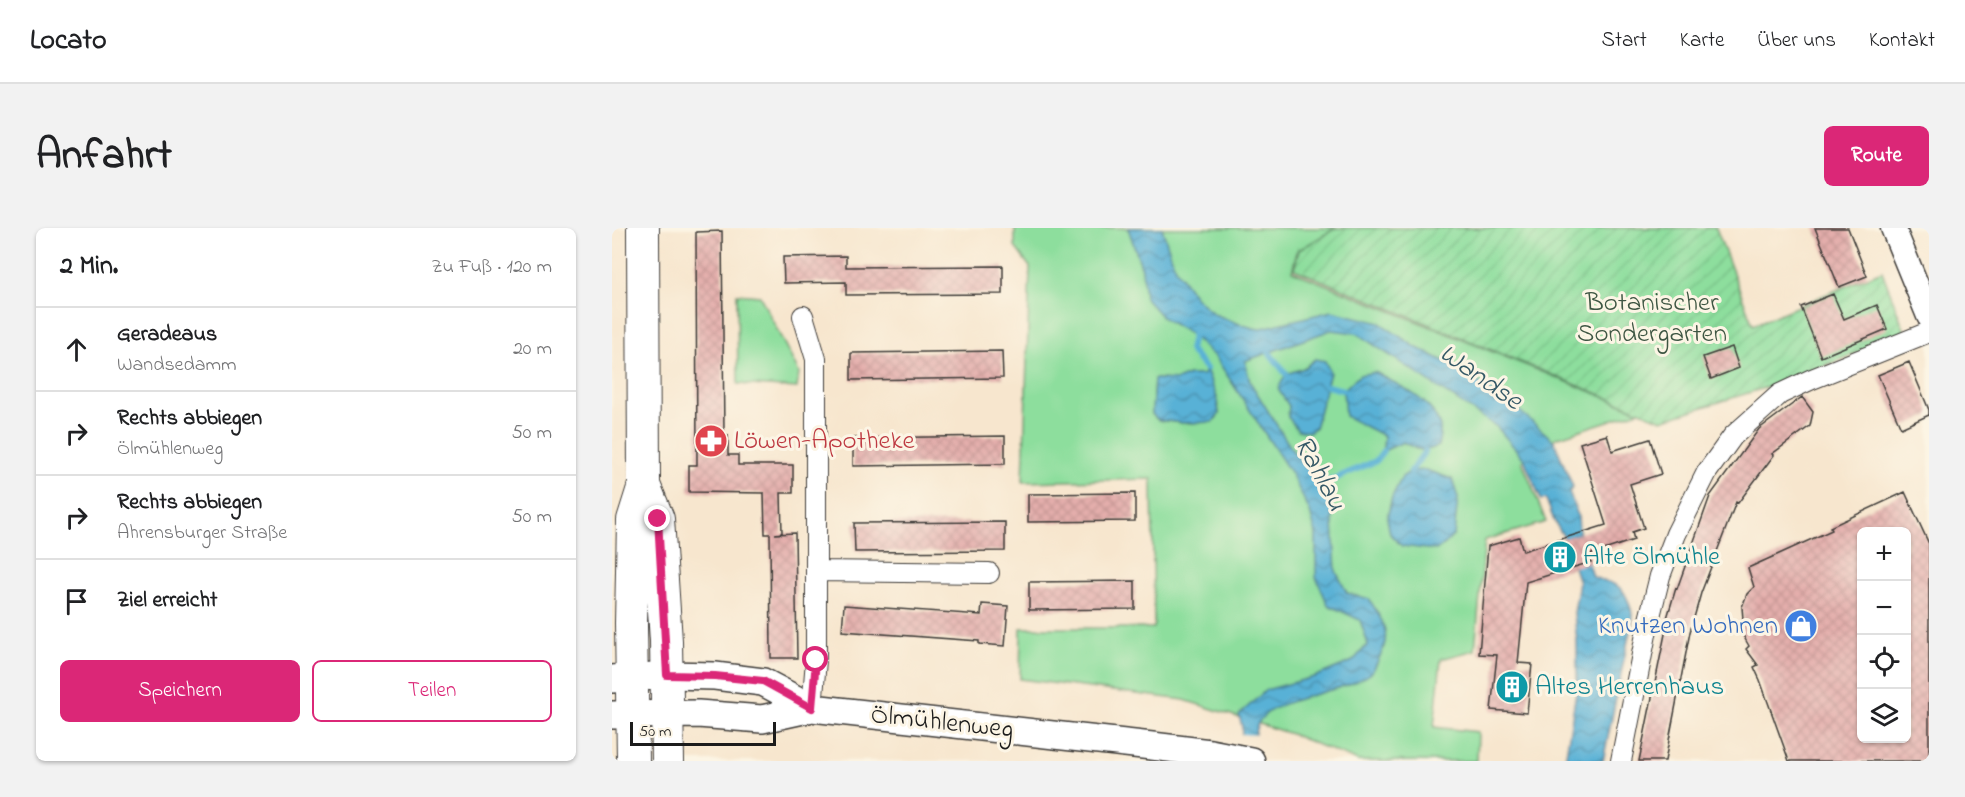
<!DOCTYPE html>
<html lang="de">
<head>
<meta charset="utf-8">
<style>
	body { margin:0; font-family:"Indie Flower",sans-serif; background:#f2f2f2; color:#202124 }
	.controls { position:absolute; right:18px; bottom:18px; display:grid; overflow:hidden; border-radius:9px; box-shadow:0 2px 4px #0004 }
	.controls button { width:54px; height:54px; display:grid; place-items:center; padding:0; border:0; border-bottom:2px solid #e0e0e0; background:#fff; color:#202124; font:30px sans-serif }
	.scale { position:absolute; left:18px; bottom:15px; width:146px; box-sizing:border-box; padding-left:6px; border:3px solid #1c1c1c; border-top:0; font-size:16px; line-height:21px; white-space:nowrap; color:#1c1c1c; -webkit-text-stroke:4px #fcf5e5; paint-order:stroke }
	.stop { position:absolute; width:18px; height:18px; margin:-14px; border:4px solid #db2777; border-radius:50%; background:#fff }
	.stop.end { background:#db2777; border-color:#fff; box-shadow:0 2px 6px #0008 }
	.list { margin:0; padding:0; list-style:none }
	h2 { display:flex; justify-content:space-between; align-items:center; height:78px; margin:0; padding:0 24px; font-size:26px }
	h2 small { font-size:20px; font-weight:400; color:#757577 }
	.list li { display:grid; grid-template-columns:39px 1fr auto; gap:18px; align-items:center; box-sizing:border-box; height:84px; padding:0 24px; border-top:2px solid #e0e0e0 }
	.list b { display:block; font-size:22px; white-space:nowrap }
	.list p { margin:0; font-size:20px; white-space:nowrap; color:#757577 }
	.list em { font-size:20px; font-style:normal; color:#757577 }
	.actions { display:flex; gap:12px; padding:18px 24px }
	.actions a { flex:1; padding:14px 0; border:2px solid #db2777; border-radius:9px; text-align:center; font-size:21px; color:#db2777 }
	.actions .main { background:#db2777; color:#fff }
	.icon { flex:none; width:33px; height:33px; fill:none; stroke:currentColor; stroke-width:2; stroke-linecap:round; stroke-linejoin:round }
	.map { position:relative; flex:none; width:1317px; height:533px; overflow:hidden; border-radius:9px }
	header { display:flex; align-items:center; gap:36px; box-sizing:border-box; height:84px; padding:0 30px; background:#fff; border-bottom:2px solid #e0e0e0 }
	header strong { font-size:28px }
	nav { display:flex; gap:33px; margin-inline-start:auto; font-size:21px }
	.intro { display:flex; align-items:center; justify-content:space-between; box-sizing:border-box; height:144px; padding:0 36px }
	h1 { margin:0; font-size:42px }
	.button { padding:15px 27px; border-radius:9px; background:#db2777; color:#fff; font-size:21px; font-weight:700 }
	main { display:flex; gap:36px; padding:0 36px }
	aside { flex:1; background:#fff; border-radius:9px; box-shadow:0 2px 4px #0004 }
	.map>svg:first-child { display:block }
</style>
</head>
<body>
<header>
<strong>Locato</strong>
<nav><a>Start</a><a>Karte</a><a>Über uns</a><a>Kontakt</a></nav>
</header>
<div class="intro"><h1>Anfahrt</h1><a class="button">Route</a></div>
<main>
<aside>
<h2>2 Min.<small>Zu Fuß · 120 m</small></h2>
<ul class="list">
<li><svg class="icon" aria-label="ahead" viewBox="0 0 24 24"><path d="M12 20V5M6 11l6-6 6 6"/></svg><div><b>Geradeaus</b><p>Wandsedamm</p></div><em>20 m</em></li>
<li><svg class="icon" aria-label="right" viewBox="0 0 24 24"><path d="M7 20v-9h11M14 6l5 5-5 5"/></svg><div><b>Rechts abbiegen</b><p>Ölmühlenweg</p></div><em>50 m</em></li>
<li><svg class="icon" aria-label="right" viewBox="0 0 24 24"><path d="M7 20v-9h11M14 6l5 5-5 5"/></svg><div><b>Rechts abbiegen</b><p>Ahrensburger Straße</p></div><em>50 m</em></li>
<li><svg class="icon" aria-label="arrive" viewBox="0 0 24 24"><path d="M6 21V4h12l-3 4 3 4H6"/></svg><div><b>Ziel erreicht</b></div></li>
</ul>
<div class="actions"><a class="main">Speichern</a><a>Teilen</a></div>
</aside>
<div class="map">
<svg width="1317" height="533" viewBox="0 0 1317 533">
	<defs>
		<pattern id="garden-furrows" width="10" height="10" patternUnits="userSpaceOnUse" patternTransform="scale(1.5)"><rect width="10" height="10" fill="#8dde9d"/><path d="M-1 1l2-2M0 10L10 0M9 11l2-2" fill="none" stroke="#79be87"/></pattern>
		<pattern id="water-waves" width="16" height="10" patternUnits="userSpaceOnUse" patternTransform="scale(1.5)"><rect width="16" height="10" fill="#59b1d6"/><path d="M0 5q4-4 8 0t8 0" fill="none" stroke="#498fad"/></pattern>
		<pattern id="building-cross-hatch" width="8" height="8" patternUnits="userSpaceOnUse" patternTransform="scale(1.5)"><rect width="8" height="8" fill="#e4aeac"/><path d="M0 0l8 8M0 8l8-8" fill="none" stroke="#c39593"/></pattern>
	</defs>
	<rect width="100%" height="100%" fill="#fcf5e5"/>
	<filter id="ink" filterUnits="userSpaceOnUse"><feTurbulence type="fractalNoise" baseFrequency=".0167" numOctaves="2"/><feDisplacementMap in="SourceGraphic" scale="12" xChannelSelector="R" yChannelSelector="G"/><feConvolveMatrix kernelMatrix="1 2 1 2 8 2 1 2 1" color-interpolation-filters="sRGB"/></filter>
	<filter id="wash" filterUnits="userSpaceOnUse"><feTurbulence type="fractalNoise" baseFrequency=".008" numOctaves="4" result="noise"/><feDisplacementMap in="SourceGraphic" scale="24" xChannelSelector="R" yChannelSelector="G"/><feGaussianBlur stdDeviation="1.35" result="paint"/><feColorMatrix in="noise" values="0 0 0 0 0 0 0 0 0 0 0 0 0 0 0 0 0 1.4 0 .05"/><feComposite in="paint" operator="in"/></filter>
	<g filter="url(#wash)">
		<rect width="100%" height="100%" fill="#f7e6ce"/>
		<!-- park -->
		<path fill="#8dde9d" stroke="#547d5c" stroke-width="1.5" fill-rule="evenodd" d="M403,0H724L687,22L686,20L680,43L1027,183L944,210L910,233L934,294L873,312L863,422L829,431L822,499L866,504L865,533H746L679,506L572,472L408,451L409,400H542L540,251L411,254L418,39L403,19ZM703,131L718,144L703,200L676,189L677,178L674,146L692,140ZM594,142L605,170L607,186L601,194L572,195L546,192L540,186L542,151L565,152L577,147H591ZM786,157L812,174L821,184L804,221L791,214L771,223L772,208ZM827,247L840,251L807,319L791,318L778,306Z
			M125,66L148,68L187,145L185,160L126,156Z"/>
		<!-- garden -->
		<path fill="url(#garden-furrows)" stroke="#547d5c" stroke-width="1.5" d="M724,0H1104L1141,97L1270,43L1294,106L1168,155L1050,192L682,41L687,22Z"/>
		<!-- water -->
		<path fill="url(#water-waves)" stroke="#3a6679" stroke-width="1.5" d="M516,0H550L563,40L584,70L602,86L630,97L646,101L720,83L768,95L805,120L848,141L909,184L942,213L961,259L957,264L966,288L967,303L981,349C1010,358 1013,358 1021,388L991,533H953L965,458V414L962,385L967,354L952,309L942,293L934,271L929,272L912,231L885,199L744,105L719,102L633,133L638,154L682,225L703,248L720,278L724,343L735,365L757,371C770,391 781,406 767,430C765,435 762,442 758,446C731,465 664,469 648,492C640,504 642,520 642,533H628L630,499L627,487L654,462L702,449L741,433L756,416L748,392L716,377L704,349V306L698,284L680,247L604,130L578,106L551,90L533,70L530,41Z
			M703,131L713,133L718,144L703,200L697,204L686,202L676,189L677,178L666,161L674,146L692,140Z
			M594,141L605,170L607,186L601,194L572,195L546,192L540,186L542,151L565,152L577,147H591Z
			M763,144C785,157 821,171 828,199C829,205 827,212 826,218C810,225 806,222 791,214L771,223L772,208L733,188L731,162L748,147Z
			M814,242L840,251L846,270L842,307L833,316L824,322L790,318L778,306L775,290L780,269L790,249L799,243Z"/>
		<!-- pier -->
		<path fill="#f7e6ce" d="M626,506L646,507L645,533H625Z"/>
		<g fill="none" stroke-linecap="round" stroke-linejoin="round">
			<!-- stream -->
			<path stroke="#59b1d6" stroke-width="6" d="M582,103L578,122L594,141
				M652,118L674,146
				M715,158L731,162
				M799,243L813,223
				M703,259L764,233L771,223"/>
		</g>
		<g id="blocks">
			<!-- building -->
			<path fill="url(#building-cross-hatch)" fill-rule="evenodd" d="M1203,0H1236L1255,48L1227,59Z
				M110,3L112,207H116V227H126V237H181V265H169L170,305L163,306L183,305L185,430H159L158,306H153L152,265L77,264V237H85L84,4Z
				M234,28V39L391,38V66L234,67V54L172,55L171,29Z
				M1221,66L1232,91L1265,77L1275,101L1209,129L1189,79Z
				M1120,119L1127,140L1099,151L1091,129Z
				M390,123L391,150L239,152V125Z
				M1297,134L1317,182V187L1289,200L1266,147Z
				M1190,169L1201,184L1198,198L1160,226L1162,227L1126,275L1124,274L1089,365L1078,404L1053,533H1027L1053,406L1052,400L1064,360L1065,361L1098,268L1147,201Z
				M995,207L1000,223L1038,211L1049,246L1018,256L1032,300L1020,304L1022,312L977,327L979,334L914,354L906,435L920,436L915,485L879,482L885,427L867,426L876,318L907,309L911,323L994,297L968,215Z
				M393,208V236L241,238V210Z
				M1293,264L1317,316V533H1177L1148,452L1142,439L1146,437L1134,421L1137,418L1127,400L1129,397L1127,393L1131,391L1130,379L1135,366L1142,359L1136,340L1220,302L1218,299ZM1250,303H1294V510H1250Z
				M523,265V293L416,294V266Z
				M393,294V323L243,324L242,295Z
				M523,353V381L417,382V354Z
				M370,376L396,378L393,418L367,416V413L230,403L232,377L369,387Z"/>
		</g>
	</g>
	<g filter="url(#ink)">
		<use href="#blocks" fill-opacity="0" stroke="#3d3a37" stroke-width="1.5"/>
		<g fill="none" stroke-linecap="round" stroke-linejoin="round">
			<!-- minor casing -->
			<g stroke="#3d3a37" stroke-width="22">
				<path id="minor" d="M191,88L204,131V432L200,480
					M204,343L377,345
					M1009,533L1036,396L1048,348L1064,306L1095,244L1121,208L1168,166L1200,151L1317,104"/>
			</g>
			<!-- tertiary casing -->
			<g stroke="#3d3a37" stroke-width="27">
				<path id="tertiary" d="M1281,0L1317,88"/>
			</g>
			<!-- secondary casing -->
			<g stroke="#3d3a37" stroke-width="30">
				<path id="secondary" d="M0,451L55,447L103,448L151,454L200,480
					M0,487L86,486L150,491L200,480L540,518L598,525L639,533"/>
			</g>
			<!-- primary casing -->
			<g stroke="#3d3a37" stroke-width="34">
				<path id="primary" d="M32,257L46,291L54,413L56,533
					M21,533L19,395L21,292L32,257L31,0"/>
			</g>
			<!-- minor -->
			<use href="#minor" stroke="#fff" stroke-width="20"/>
			<!-- tertiary -->
			<use href="#tertiary" stroke="#fff" stroke-width="24"/>
			<!-- secondary -->
			<use href="#secondary" stroke="#fff" stroke-width="27"/>
			<!-- primary -->
			<use href="#primary" stroke="#fff" stroke-width="32"/>
		</g>
	</g>
	<g fill="none" stroke-linecap="round" stroke-linejoin="round" filter="url(#ink)">
		<!-- route -->
		<path stroke="#db2777" stroke-width="8" d="M46,291L55,447L103,448L151,453L200,480L204,432"/>
	</g>
	<!-- icons -->
	<defs>
		<g id="pharmacy-disc" transform="scale(1.725)"><circle r="9.5" fill="#e0444e" stroke="#fcf5e5"/><path d="M-2-6h4v4h4v4h-4v4h-4v-4h-4v-4h4Z" fill="#fff"/></g>
		<g id="building-disc" transform="scale(1.725)"><circle r="9.5" fill="#0f9aa8" stroke="#fcf5e5"/><path d="M-4-6H4V6H1V3H-1V6H-4ZM-2.5-4.3h1.7v1.8h-1.7ZM.8-4.3h1.7v1.8H.8ZM-2.5-1h1.7V.8h-1.7ZM.8-1h1.7V.8H.8Z" fill="#fff"/></g>
		<g id="shop-disc" transform="scale(1.725)"><circle r="9.5" fill="#3f7fe0" stroke="#fcf5e5"/><path d="M-5-2.5h2.3a2.7 3.5 0 0 1 5.4 0H5L5.5 6h-11ZM-1.5-2.5h3a1.5 2.3 0 0 0-3 0Z" fill="#fff"/></g>
	</defs>
	<g fill-rule="evenodd">
		<use href="#pharmacy-disc" x="99" y="213"/>
		<use href="#building-disc" x="948" y="329"/>
		<use href="#shop-disc" x="1189" y="398"/>
		<use href="#building-disc" x="900" y="459"/>
	</g>
	<g text-anchor="middle" dominant-baseline="central" stroke-width="6" stroke-linejoin="round" paint-order="stroke">
		<!-- park labels -->
		<g font-size="27" fill="#3e5643" stroke="#fcf5e5">
			<text x="1040" y="75">Botanischer<tspan x="1040" dy="31">Sondergarten</tspan></text>
		</g>
		<!-- health labels -->
		<g font-size="27" fill="#be3a42" stroke="#fcf5e5" text-anchor="start">
			<text x="122" y="213">Löwen-Apotheke</text>
		</g>
		<!-- culture labels -->
		<g font-size="27" fill="#0d838f" stroke="#fcf5e5" text-anchor="start">
			<text x="971" y="329">Alte Ölmühle</text>
			<text x="923" y="459">Altes Herrenhaus</text>
		</g>
		<!-- shop labels -->
		<g font-size="27" fill="#366cbe" stroke="#fcf5e5" text-anchor="end">
			<text x="1166" y="398">Knutzen Wohnen</text>
		</g>
		<!-- street labels -->
		<g font-size="27" fill="#1c1c1c" stroke="#fcf5e5">
			<text transform="translate(330 495) rotate(6)">Ölmühlenweg</text>
		</g>
		<!-- water labels -->
		<g font-size="28" font-style="italic" fill="#345866" stroke="#fcf5e5">
			<text transform="translate(868 150) rotate(35)">Wandse</text>
			<text transform="translate(707 246) rotate(62)">Rahlau</text>
		</g>
	</g>
</svg>
<div class="controls">
<button>+</button>
<button>−</button>
<button><svg class="icon" aria-label="locate" viewBox="0 0 24 24"><circle cx="12" cy="12" r="6"/><path d="M12 2v4M12 18v4M2 12h4M18 12h4"/></svg></button>
<button><svg class="icon" aria-label="layers" viewBox="0 0 24 24"><path d="M12 4l9 5-9 5-9-5zM3 14l9 5 9-5"/></svg></button>
</div>
<div class="scale">50 m</div>
<div class="stop" style="left:204px;top:432px"></div>
<div class="stop end" style="left:46px;top:291px"></div>
</div>
</main>
</body>
</html>
